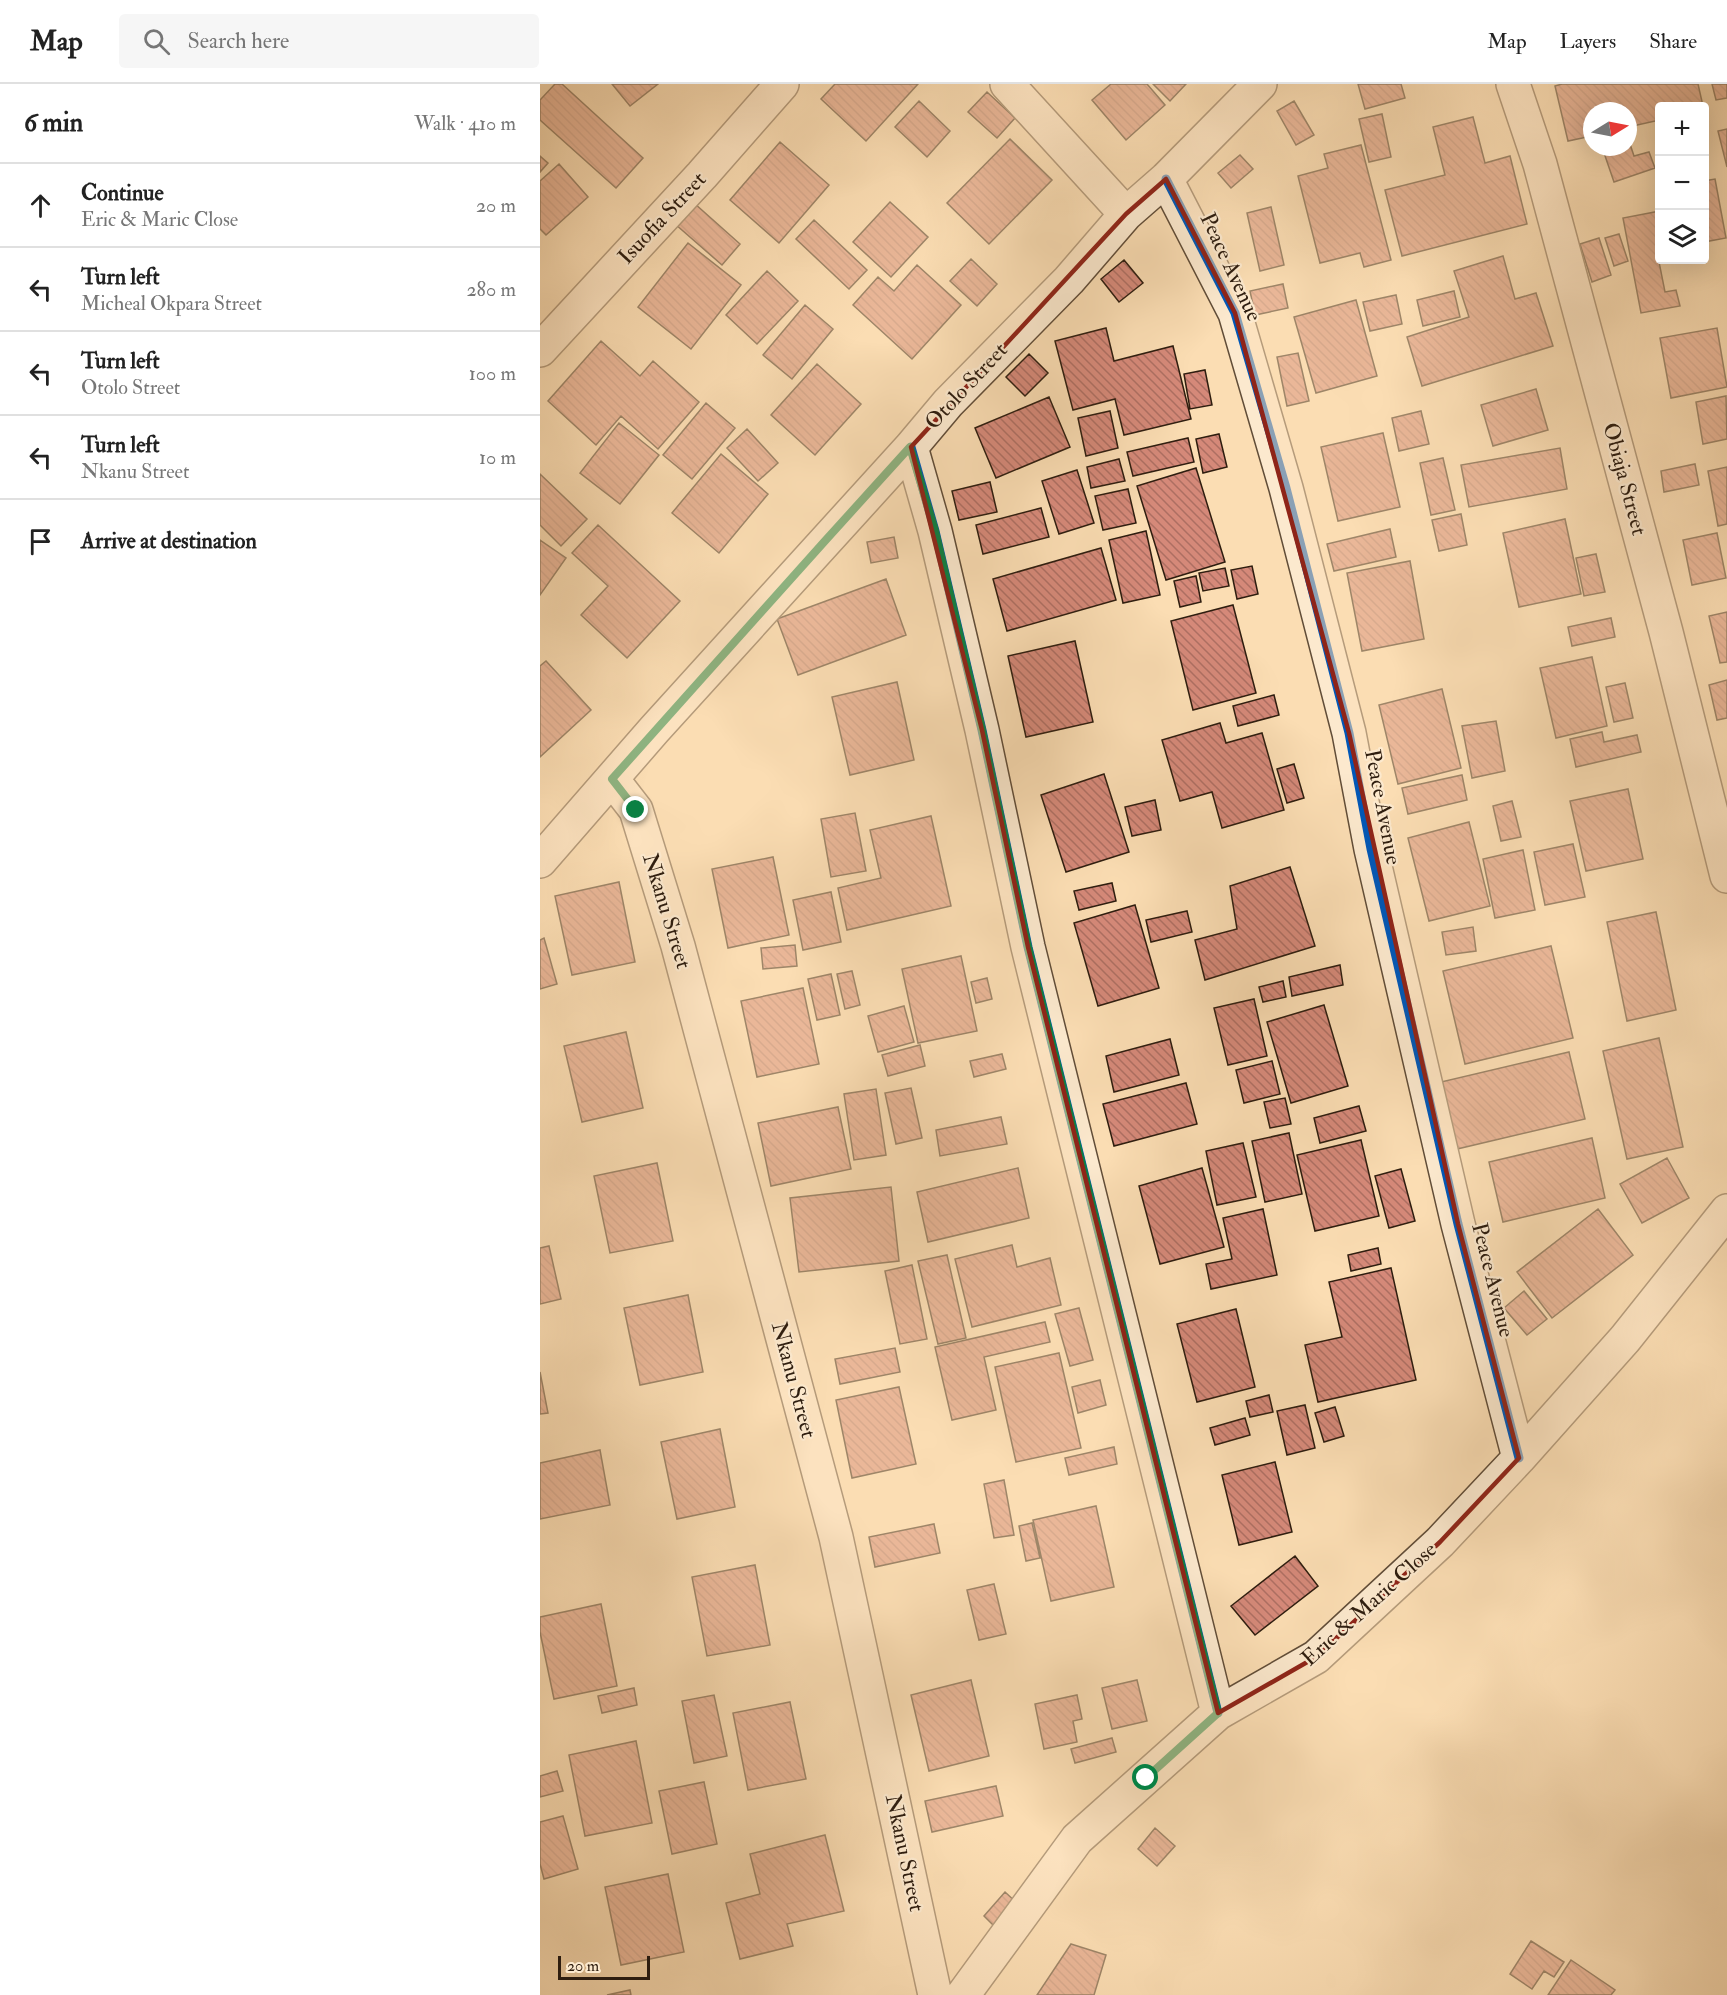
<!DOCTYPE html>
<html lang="en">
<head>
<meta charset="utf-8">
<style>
	body { margin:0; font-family:"IM FELL Double Pica",serif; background:#f6f6f6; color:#222 }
	.controls { position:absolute; right:18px; top:18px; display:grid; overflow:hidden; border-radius:6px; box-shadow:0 6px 24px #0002 }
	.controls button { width:54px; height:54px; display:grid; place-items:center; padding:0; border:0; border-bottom:2px solid #e0e0e0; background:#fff; color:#222; font:30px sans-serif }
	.compass { position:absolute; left:1043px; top:18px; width:54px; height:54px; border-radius:50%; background:#fff; box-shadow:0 6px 24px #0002; rotate:80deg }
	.scale { position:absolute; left:18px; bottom:15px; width:92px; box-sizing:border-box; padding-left:6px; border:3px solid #2e1d0f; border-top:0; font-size:16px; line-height:21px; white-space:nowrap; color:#2e1d0f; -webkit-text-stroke:4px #fce9ce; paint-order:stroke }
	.stop { position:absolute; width:18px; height:18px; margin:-14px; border:4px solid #0b8043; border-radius:50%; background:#fff }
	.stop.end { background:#0b8043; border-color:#fff; box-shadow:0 2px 6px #0008 }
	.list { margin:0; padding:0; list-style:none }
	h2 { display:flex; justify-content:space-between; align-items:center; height:78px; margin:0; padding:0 24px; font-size:26px }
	h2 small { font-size:20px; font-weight:400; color:#767676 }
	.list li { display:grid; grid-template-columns:39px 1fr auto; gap:18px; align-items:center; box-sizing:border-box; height:84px; padding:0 24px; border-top:2px solid #e0e0e0 }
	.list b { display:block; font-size:22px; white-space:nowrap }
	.list p { margin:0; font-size:20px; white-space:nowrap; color:#767676 }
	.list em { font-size:20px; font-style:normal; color:#767676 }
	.icon { flex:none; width:33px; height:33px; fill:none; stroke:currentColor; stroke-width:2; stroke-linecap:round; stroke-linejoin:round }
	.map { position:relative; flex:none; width:1187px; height:1911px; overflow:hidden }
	header { display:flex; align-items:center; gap:36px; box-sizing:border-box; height:84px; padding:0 30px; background:#fff; border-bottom:2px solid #e0e0e0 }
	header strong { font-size:28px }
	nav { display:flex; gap:33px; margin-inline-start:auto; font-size:21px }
	.search { width:420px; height:54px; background:#f6f6f6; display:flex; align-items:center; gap:15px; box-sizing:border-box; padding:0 21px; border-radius:6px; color:#767676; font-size:22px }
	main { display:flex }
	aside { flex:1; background:#fff }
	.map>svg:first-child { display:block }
</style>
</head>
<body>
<header>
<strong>Map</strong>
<div class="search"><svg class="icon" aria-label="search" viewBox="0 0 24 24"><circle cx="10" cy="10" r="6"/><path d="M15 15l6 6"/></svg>Search here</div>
<nav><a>Map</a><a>Layers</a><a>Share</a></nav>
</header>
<main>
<aside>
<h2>6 min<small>Walk · 410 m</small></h2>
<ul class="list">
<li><svg class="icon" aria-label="ahead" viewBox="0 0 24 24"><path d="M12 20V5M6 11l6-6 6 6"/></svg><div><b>Continue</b><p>Eric &amp; Maric Close</p></div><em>20 m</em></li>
<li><svg class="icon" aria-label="left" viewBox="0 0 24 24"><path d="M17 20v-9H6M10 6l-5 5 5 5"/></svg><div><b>Turn left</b><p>Micheal Okpara Street</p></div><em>280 m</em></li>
<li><svg class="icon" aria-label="left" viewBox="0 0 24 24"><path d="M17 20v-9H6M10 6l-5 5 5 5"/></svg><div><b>Turn left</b><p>Otolo Street</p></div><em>100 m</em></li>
<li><svg class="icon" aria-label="left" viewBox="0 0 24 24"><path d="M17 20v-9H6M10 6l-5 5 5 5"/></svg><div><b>Turn left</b><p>Nkanu Street</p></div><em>10 m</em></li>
<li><svg class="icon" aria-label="arrive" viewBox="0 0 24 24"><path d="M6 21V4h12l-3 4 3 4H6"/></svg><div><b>Arrive at destination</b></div></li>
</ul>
</aside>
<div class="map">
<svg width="1187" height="1911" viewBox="0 0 1187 1911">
	<defs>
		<pattern id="building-back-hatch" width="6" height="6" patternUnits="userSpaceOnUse" patternTransform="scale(1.5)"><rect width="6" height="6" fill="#d58979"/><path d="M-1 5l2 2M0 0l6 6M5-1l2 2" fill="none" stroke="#ad6f62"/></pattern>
	</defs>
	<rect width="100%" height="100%" fill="#fbddb3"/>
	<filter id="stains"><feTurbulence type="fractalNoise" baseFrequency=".00333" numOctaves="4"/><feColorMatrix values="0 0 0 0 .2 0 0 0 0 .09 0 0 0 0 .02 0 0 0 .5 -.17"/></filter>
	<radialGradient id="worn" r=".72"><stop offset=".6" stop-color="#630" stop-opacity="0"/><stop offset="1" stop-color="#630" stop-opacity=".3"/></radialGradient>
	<!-- building -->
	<path fill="url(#building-back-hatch)" stroke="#2e1d0f" stroke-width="1.5" d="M15,0H22L103,74L76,104L0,36V16Z
		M72,0H118L90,22Z
		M295,0H378L326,57L281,15Z
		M571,0H607L625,21L586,56L552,16Z
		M613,0H646L630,17Z
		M818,0H861L865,14L825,25Z
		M1022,0H1158L1163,22H1120V36L1088,43V27H1052V52L1028,57L1015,2Z
		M1172,0H1187V14L1176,16Z
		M447,8L475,34L457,54L428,28Z
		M379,17L410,47L387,73L355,43Z
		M754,17L774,51L756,61L737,27Z
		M842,30L851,73L829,78L819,35Z
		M933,33L945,79L970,72L987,140L862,172L845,106L905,91L893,43Z
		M1187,45V83L1178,47Z
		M1088,54L1094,72L1109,68L1115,84L1074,98L1062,63H1088Z
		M470,55L512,96L449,160L407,119Z
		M240,58L289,101L239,159L190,116Z
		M821,61L851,176L824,183L820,169L780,179L758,92L788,84L784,70Z
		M700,71L713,85L691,104L678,89Z
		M0,72L8,79L0,88Z
		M19,80L48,113L6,151L0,145V97Z
		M1175,95L1186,154L1164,158V97Z
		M350,118L388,153L351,193L313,158Z
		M154,119L200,160L182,181L135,140Z
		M731,123L744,181L720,187L707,129Z
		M1120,127L1118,173L1125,208L1136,206L1140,222L1101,229L1083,134Z
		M274,136L327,186L309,205L256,155Z
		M1079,150L1088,177L1074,182L1065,154Z
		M1059,154L1071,191L1052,198L1040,160Z
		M148,159L201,201L151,265L98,223Z
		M963,172L975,215L996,209L1013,262L882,302L867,253L929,233L914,187Z
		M431,175L457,200L437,222L410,197Z
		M584,176L603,199L579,218L561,195Z
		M377,181L421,221L372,275L313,221L338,193L354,207Z
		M227,187L258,217L217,260L186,231Z
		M743,200L748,224L715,231L710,207Z
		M914,207L920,233L883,242L877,216Z
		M856,211L862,240L830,247L823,218Z
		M816,216L837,292L776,309L754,233Z
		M265,221L293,245L252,295L223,271Z
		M566,244L574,277L633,262L651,335L584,351L575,315L533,326L515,257Z
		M1177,244L1187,303L1131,314L1120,254Z
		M61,257L100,292L113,277L159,318L118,365L81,332L56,361L8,317Z
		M758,269L769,317L747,322L737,273Z
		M489,270L508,289L485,312L466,293Z
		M277,280L321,320L275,371L231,331Z
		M665,286L672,321L650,325L644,290Z
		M996,305L1008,346L953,362L941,321Z
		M1186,312L1187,355L1163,360L1156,318Z
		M509,313L530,363L456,394L435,344Z
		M166,319L195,344L152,395L123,371Z
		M570,327L578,364L546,372L538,334Z
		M881,327L889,360L859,367L852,334Z
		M79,339L119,371L80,420L40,389Z
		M207,345L238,379L218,397L187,364Z
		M843,349L860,423L798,437L781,363Z
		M679,350L687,383L663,389L656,355Z
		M648,354L654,378L593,392L587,368Z
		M1020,364L1027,405L929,423L921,381Z
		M181,370L228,410L179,469L132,429Z
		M903,374L915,426L891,431L880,379Z
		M579,375L585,397L551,404L547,383Z
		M1155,380L1159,401L1124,408L1121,387Z
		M1187,383V440L1178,442L1168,387Z
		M656,384L685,478L626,496L597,402Z
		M537,386L554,439L519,450L502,397Z
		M0,390L47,435L21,462L0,441Z
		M450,398L457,428L419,436L412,407Z
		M588,405L596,439L563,446L555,412Z
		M501,424L509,453L443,470L436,441Z
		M921,430L927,461L899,467L892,436Z
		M1025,435L1041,510L979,523L963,449Z
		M58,441L140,517L87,574L41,531L68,502L32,469Z
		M850,445L856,473L794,487L787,460Z
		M606,447L620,511L583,519L569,456Z
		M1177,449L1186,494L1152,501L1143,456Z
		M354,453L358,474L331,479L327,458Z
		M0,456L26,474L0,511Z
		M561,464L576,516L467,547L453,495Z
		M1056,470L1065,508L1044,512L1036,474Z
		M870,477L884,555L822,567L807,489Z
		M712,482L718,510L697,515L691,486Z
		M685,484L689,502L663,507L659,489Z
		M656,492L661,518L640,523L634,497Z
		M346,495L366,551L258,591L237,535Z
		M693,521L716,609L653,626L631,537Z
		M1187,528V578L1180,579L1169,532Z
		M1071,534L1075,553L1032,562L1028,543Z
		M535,557L553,638L486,653L468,572Z
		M1052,573L1067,642L1016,654L1000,584Z
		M6,577L51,626L0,673V582Z
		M1187,596V634L1177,636L1169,601Z
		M357,598L374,676L310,691L292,613Z
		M1085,599L1093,634L1074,638L1066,603Z
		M902,605L921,684L858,700L839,621Z
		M734,611L739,631L698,642L693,622Z
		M956,637L965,687L932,694L922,642Z
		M680,639L686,659L722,649L744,726L682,744L672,708L640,717L622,656Z
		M1062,648L1064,658L1097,651L1101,668L1036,683L1030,655Z
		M754,680L764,714L747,719L737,685Z
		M564,690L589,768L526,788L501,711Z
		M922,691L927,716L868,730L862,704Z
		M1088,705L1103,775L1046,787L1030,717Z
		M615,716L621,746L592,752L585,723Z
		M972,717L981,753L961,757L953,722Z
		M315,729L326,787L291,793L281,735Z
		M391,732L411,822L307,846L298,804L341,794L330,746Z
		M929,738L950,822L889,837L868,754Z
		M1033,760L1045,813L1005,821L994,768Z
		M983,766L995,826L955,834L943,775Z
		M233,773L249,851L188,864L172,785Z
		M750,783L775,862L665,896L655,856L697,845L690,802Z
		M79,798L95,878L32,891L15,812Z
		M572,799L576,817L539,826L534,807Z
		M291,808L301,858L263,866L253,816Z
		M595,821L619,904L558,922L534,839Z
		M647,827L652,848L611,858L606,836Z
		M1116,828L1136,926L1087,937L1067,838Z
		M933,843L936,867L906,871L902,848Z
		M4,854L17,900L0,905V856Z
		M255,861L257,882L223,885L221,864Z
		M1011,862L1033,954L925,980L903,887Z
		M421,872L437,947L378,959L362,885Z
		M800,881L803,901L752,912L749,893Z
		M312,887L320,921L305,925L297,890Z
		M291,890L300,931L277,936L268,895Z
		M447,894L452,915L436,919L431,898Z
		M743,897L746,913L723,918L719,903Z
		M263,904L279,980L217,993L201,917Z
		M714,915L727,972L688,981L674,924Z
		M784,921L808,1002L751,1019L727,938Z
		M364,922L374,958L338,968L328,932Z
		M86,948L103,1024L42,1038L24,962Z
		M1119,954L1143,1063L1087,1075L1063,967Z
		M630,955L639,991L574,1008L566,972Z
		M380,961L385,982L348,992L342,971Z
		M1029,968L1045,1035L917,1065L901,998Z
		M462,970L466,985L434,993L430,977Z
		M732,977L740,1010L704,1019L696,986Z
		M646,999L657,1040L574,1062L563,1020Z
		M371,1004L382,1054L356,1060L345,1009Z
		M336,1005L346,1071L314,1076L304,1010Z
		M745,1014L751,1040L730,1044L724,1018Z
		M819,1022L826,1047L780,1059L774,1034Z
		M298,1023L311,1085L231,1102L218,1039Z
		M461,1033L467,1060L400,1072L396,1046Z
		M749,1049L762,1110L725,1118L712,1057Z
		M1052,1054L1065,1114L963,1138L949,1078Z
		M821,1056L839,1132L775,1147L757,1071Z
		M703,1059L716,1113L677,1121L666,1067Z
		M1127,1074L1149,1114L1102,1139L1080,1100Z
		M117,1079L133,1157L70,1169L54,1092Z
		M478,1084L489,1134L388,1158L377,1108Z
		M662,1084L684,1163L620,1180L599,1102Z
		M861,1085L875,1137L849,1144L835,1092Z
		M351,1103L359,1177L259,1188L250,1114Z
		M723,1125L737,1191L671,1205L666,1180L692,1175L683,1134Z
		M1058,1125L1093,1171L1012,1234L977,1188Z
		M472,1161L477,1183L510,1174L521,1221L432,1243L415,1175Z
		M9,1162L21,1215L0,1220V1164Z
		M838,1164L841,1180L811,1187L808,1171Z
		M407,1171L426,1254L398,1260L378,1177Z
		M372,1181L387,1255L360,1260L345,1187Z
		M851,1184L876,1296L778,1318L765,1261L802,1253L789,1198Z
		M984,1207L1007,1235L987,1251L964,1224Z
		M148,1211L163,1288L100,1301L84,1224Z
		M539,1224L553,1276L530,1282L515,1230Z
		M696,1225L715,1303L657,1318L637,1240Z
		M505,1238L510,1258L444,1273L456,1326L412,1336L395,1263Z
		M355,1264L360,1288L300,1300L295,1275Z
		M519,1269L541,1364L476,1378L455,1283Z
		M0,1288L8,1329L0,1330Z
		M560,1296L566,1321L538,1329L532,1303Z
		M359,1303L376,1380L312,1394L296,1316Z
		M729,1311L733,1328L710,1333L706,1317Z
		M765,1321L775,1364L747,1371L737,1327Z
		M795,1323L804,1352L784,1358L775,1329Z
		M705,1334L710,1351L675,1361L670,1344Z
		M180,1345L195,1423L137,1435L121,1358Z
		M574,1363L577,1380L529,1391L525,1374Z
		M60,1366L70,1421L0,1435V1379Z
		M735,1378L752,1448L699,1461L682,1391Z
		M464,1396L474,1451L454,1454L444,1400Z
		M556,1422L574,1503L511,1517L493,1436Z
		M492,1439L500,1474L486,1477L479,1442Z
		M394,1440L400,1469L335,1483L329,1453Z
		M755,1472L778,1502L715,1551L691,1522Z
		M215,1481L230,1561L167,1572L152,1493Z
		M454,1500L466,1550L439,1556L427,1506Z
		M61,1520L77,1602L14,1615L0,1548V1533Z
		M431,1596L449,1672L389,1687L371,1611Z
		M597,1596L607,1637L572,1645L562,1604Z
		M94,1604L97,1621L62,1629L58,1612Z
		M174,1611L187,1672L154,1679L142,1617Z
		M537,1611L542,1635L533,1637L537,1658L504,1665L495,1620Z
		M250,1618L266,1695L208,1706L193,1629Z
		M572,1654L576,1668L535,1679L531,1665Z
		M96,1657L112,1739L45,1752L29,1671Z
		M17,1687L23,1707L0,1713V1692Z
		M164,1698L177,1760L132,1770L119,1707Z
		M456,1702L463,1732L392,1748L385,1717Z
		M23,1732L38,1785L4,1795L0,1780V1738Z
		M615,1744L635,1762L617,1782L598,1765Z
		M285,1751L304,1827L247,1840L253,1862L200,1875L186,1819L220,1810L210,1770Z
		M128,1790L144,1868L81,1881L65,1803Z
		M465,1808L478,1820L456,1844L444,1832Z
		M991,1857L1024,1878L1014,1893L1004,1887L992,1905L970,1890Z
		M531,1860L566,1871L554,1911H497Z
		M1031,1876L1075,1906L1071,1911H1008Z
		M90,1906L91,1911H67Z"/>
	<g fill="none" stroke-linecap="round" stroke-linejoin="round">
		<!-- minor casing -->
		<g stroke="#614d38" stroke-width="36">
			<path id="minor" d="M467,0L586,130
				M973,0L1000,80L1126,548L1187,792
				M626,95L695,229L746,404L809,649L831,765L918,1140L979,1374
				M0,266L162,91L242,0
				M371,363L395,447L442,646L488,863L678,1629
				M72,695L96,726L138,862L296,1453L395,1911
				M0,777L114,646L371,363L408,319L529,196L586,130L626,95L720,0
				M423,1911L537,1755L678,1629L776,1573L900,1458L979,1374L1085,1255L1187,1127"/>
		</g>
		<!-- minor -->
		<use href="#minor" stroke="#fce9ce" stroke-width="33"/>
		<!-- cycleway casing -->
		<g stroke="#fce9ce" stroke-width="13">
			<path id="cycleway" d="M626,95L695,229L746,404L809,649L831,765L918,1140L979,1374
				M371,363L395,447L442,646L488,863L678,1629"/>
		</g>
		<!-- cycleway -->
		<use href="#cycleway" stroke="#0057b8" stroke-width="9"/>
	</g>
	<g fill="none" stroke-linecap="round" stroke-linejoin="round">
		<!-- route -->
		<path stroke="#0b8043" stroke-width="8" d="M96,726L72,695L284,458L370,363L395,447L442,646L488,863L678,1629L606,1694"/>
	</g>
	<!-- marked area -->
	<path d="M0 0H1187V1911H0ZM626,95L695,229L809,649L918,1140L979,1374L900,1458L776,1573L678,1629L488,863L442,646L371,363L586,130Z" fill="#fbddb3" fill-opacity=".55" fill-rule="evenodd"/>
	<path fill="none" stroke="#8f2418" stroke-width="4.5" stroke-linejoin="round" d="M626,95L695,229L809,649L918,1140L979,1374L900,1458L776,1573L678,1629L488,863L442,646L371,363L586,130Z"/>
	<g text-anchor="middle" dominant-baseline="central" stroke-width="4.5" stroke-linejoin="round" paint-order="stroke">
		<!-- street labels -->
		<g font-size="22" fill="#2e1d0f" stroke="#fce9ce">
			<text transform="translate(122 134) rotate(-47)">Isuofia Street</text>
			<text transform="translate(691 183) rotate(65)">Peace Avenue</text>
			<text transform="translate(426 302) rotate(-47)">Otolo Street</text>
			<text transform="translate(1085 395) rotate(75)">Obiaja Street</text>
			<text transform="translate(843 723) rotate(79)">Peace Avenue</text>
			<text transform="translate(127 827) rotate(73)">Nkanu Street</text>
			<text transform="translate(953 1196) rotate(76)">Peace Avenue</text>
			<text transform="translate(254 1296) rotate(75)">Nkanu Street</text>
			<text transform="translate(829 1520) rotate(-42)">Eric &amp; Maric Close</text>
			<text transform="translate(365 1769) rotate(78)">Nkanu Street</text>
		</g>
	</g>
	<rect width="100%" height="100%" filter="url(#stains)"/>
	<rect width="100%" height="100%" fill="url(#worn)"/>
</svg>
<div class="controls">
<button>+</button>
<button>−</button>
<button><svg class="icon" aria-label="layers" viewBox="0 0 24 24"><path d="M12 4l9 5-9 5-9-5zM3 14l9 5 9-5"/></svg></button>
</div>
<svg class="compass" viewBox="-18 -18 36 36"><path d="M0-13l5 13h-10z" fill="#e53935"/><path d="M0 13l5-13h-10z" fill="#767676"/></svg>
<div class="scale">20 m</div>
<div class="stop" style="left:606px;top:1694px"></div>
<div class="stop end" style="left:96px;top:726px"></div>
</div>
</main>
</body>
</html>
